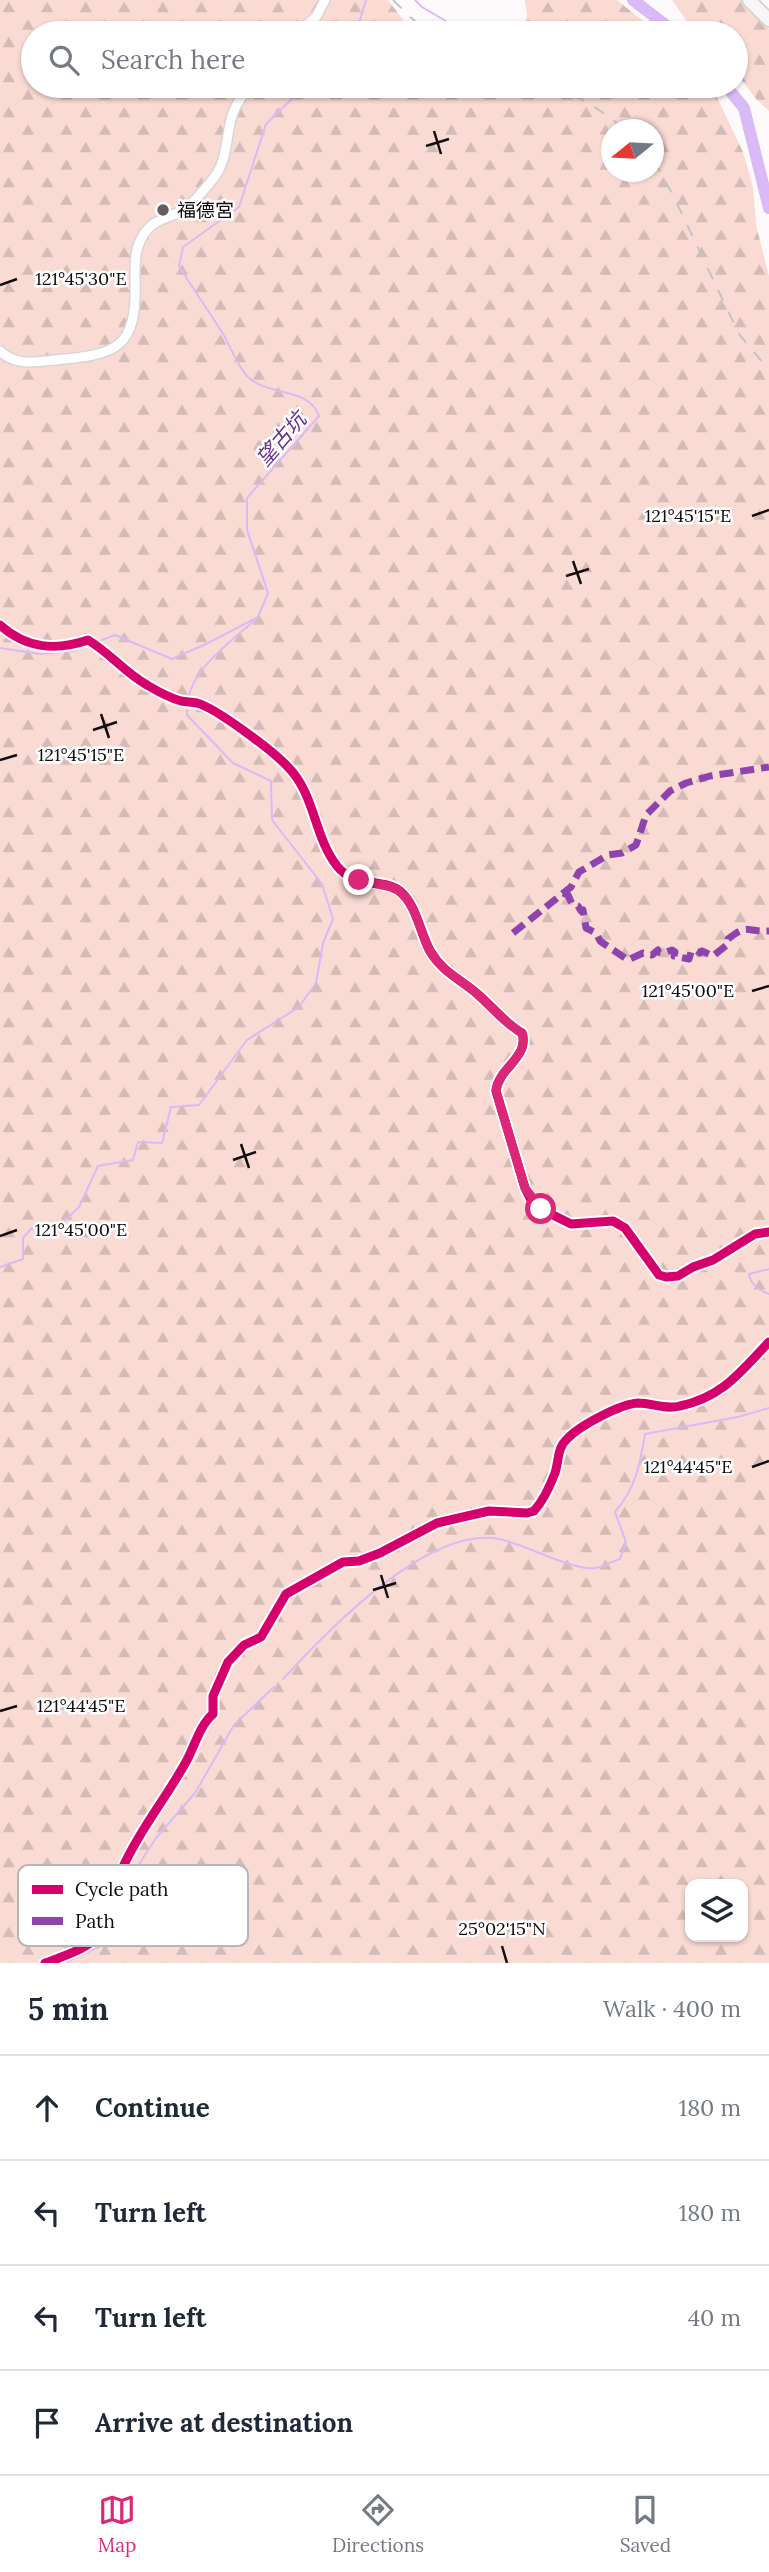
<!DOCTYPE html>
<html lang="en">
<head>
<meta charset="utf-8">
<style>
	body { margin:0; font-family:Lora,"Noto Sans TC",serif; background:#f2f2f3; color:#1f2937 }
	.controls { position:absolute; right:21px; bottom:21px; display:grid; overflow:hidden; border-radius:14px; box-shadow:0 2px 5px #0004 }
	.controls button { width:63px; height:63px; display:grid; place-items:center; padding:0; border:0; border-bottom:2px solid #e0e1e3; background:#fff; color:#1f2937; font:35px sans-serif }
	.compass { position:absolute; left:601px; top:119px; width:63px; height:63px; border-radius:50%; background:#fff; box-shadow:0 2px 5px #0004; rotate:252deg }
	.stop { position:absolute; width:21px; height:21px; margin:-16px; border:5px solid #db2777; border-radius:50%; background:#fff }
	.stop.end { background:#db2777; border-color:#fff; box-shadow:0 2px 7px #0008 }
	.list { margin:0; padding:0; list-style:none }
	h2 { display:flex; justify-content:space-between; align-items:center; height:91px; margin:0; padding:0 28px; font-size:30px }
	h2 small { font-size:23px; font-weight:400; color:#747a83 }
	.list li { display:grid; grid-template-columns:46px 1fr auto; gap:21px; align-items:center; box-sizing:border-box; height:105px; padding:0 28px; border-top:2px solid #e0e1e3 }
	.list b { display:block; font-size:26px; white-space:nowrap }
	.list em { font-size:23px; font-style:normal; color:#747a83 }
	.icon { flex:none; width:38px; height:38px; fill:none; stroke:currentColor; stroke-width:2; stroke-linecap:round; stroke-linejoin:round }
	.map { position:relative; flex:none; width:769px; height:1963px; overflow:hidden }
	.search { position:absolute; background:#fff; box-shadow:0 2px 5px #0004; left:21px; right:21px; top:21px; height:77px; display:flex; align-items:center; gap:18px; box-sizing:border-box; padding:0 24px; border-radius:38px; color:#747a83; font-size:26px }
	.sheet { height:511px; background:#fff }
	nav { display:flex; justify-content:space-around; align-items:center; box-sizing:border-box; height:98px; border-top:2px solid #e0e1e3; background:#fff; font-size:19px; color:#747a83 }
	nav a { display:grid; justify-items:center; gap:4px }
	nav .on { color:#db2777 }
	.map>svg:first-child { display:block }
</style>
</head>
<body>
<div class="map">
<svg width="769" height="1963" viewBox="0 0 769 1963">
	<defs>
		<pattern id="forest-firs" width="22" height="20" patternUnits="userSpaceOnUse" patternTransform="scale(1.75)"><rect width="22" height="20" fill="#fadbd4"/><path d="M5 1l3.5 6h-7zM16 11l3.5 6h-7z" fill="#d5bbb5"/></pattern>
	</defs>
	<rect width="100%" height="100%" fill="#fefafc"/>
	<!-- forest -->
	<path fill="url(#forest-firs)" fill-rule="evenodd" d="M0,0H388L404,21L420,33H33V86H708L717,97L743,152L753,187L756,225L769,276V1963H0ZM612,130H654V172H612ZM690,1884H743V1937H690Z
		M525,0H617L658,33H520L527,16Z
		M672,0H742L769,29V111L756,99L736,73V33H695Z"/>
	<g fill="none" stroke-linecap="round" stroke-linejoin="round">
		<!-- stream -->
		<path stroke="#d9baf6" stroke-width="2" d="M415,0L422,7L466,33
			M356,33L366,0
			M102,640L115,635L172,659L208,643L258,617L268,593L247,530V498L319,416C308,386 267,397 247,376C237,365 231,347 223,334C209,311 193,289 179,266L183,247L239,207L266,124L305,86
			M0,648L40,654L73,651L88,645
			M189,697C193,668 234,639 255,620
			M0,1267L23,1259V1238L32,1228L60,1225L79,1207L98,1166L133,1160L138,1142L162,1143L171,1107L199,1105L247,1040L299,1007L316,983L323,943L333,919L322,884L272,820L271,781L233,763L187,715V710
			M769,1269L749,1274C750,1284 760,1291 769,1294
			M283,1679C327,1631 428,1525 499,1539C525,1544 572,1571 595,1568C603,1567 613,1561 620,1559L626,1542L615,1512C636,1488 640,1464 645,1434L738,1417L769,1408
			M65,1963L105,1944L121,1931L129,1919L132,1875L156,1838L195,1793L234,1725L274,1687"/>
		<!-- river -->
		<path stroke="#d9baf6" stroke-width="12" d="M633,0L676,33
			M726,86L744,108L769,208"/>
		<!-- minor casing -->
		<g stroke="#d9d4d6" stroke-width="12">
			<path id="minor" d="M297,33L316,17L325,0
				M0,351C15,366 35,362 55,360C117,355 137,348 135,282C135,268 134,252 141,239C152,218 164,221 183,210C194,203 205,189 213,179C229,159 225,135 233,113C237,102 243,94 250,86
				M0,625C27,649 56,651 88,640C110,653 125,673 147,685C157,691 170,698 181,701C186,702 191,702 197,703C216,708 273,751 288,767C315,794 314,837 337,866C354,888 384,878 400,891C417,905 420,934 431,952C442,971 457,978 474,991C491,1004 503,1022 522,1033C530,1057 498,1068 496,1091L525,1188L531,1200L541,1209L571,1224L613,1221L625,1228L659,1275L666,1277L678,1276L693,1267L713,1260L755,1234L769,1232
				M45,1963C67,1955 91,1948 105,1929C118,1911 114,1886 123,1867C140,1829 167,1797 187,1760C195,1745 200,1725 213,1714V1696L228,1662L244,1645L261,1637L286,1594L343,1562L359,1561L380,1553L437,1523L489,1511L527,1513L534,1511C543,1501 550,1486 555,1473C559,1461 557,1448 567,1439C579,1426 620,1404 638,1403C653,1403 664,1410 680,1406C723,1397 741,1371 769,1342"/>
		</g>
		<!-- secondary casing -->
		<g stroke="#d9d4d6" stroke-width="16">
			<path id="secondary" d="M749,0L769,20"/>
		</g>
		<!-- minor -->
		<use href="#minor" stroke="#fffeff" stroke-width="9"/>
		<!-- secondary -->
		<use href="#secondary" stroke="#f8f5f8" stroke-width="12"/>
		<!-- rail -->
		<path stroke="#c3c3c3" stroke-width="2" stroke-dasharray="12 12" stroke-linecap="butt" d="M393,0L427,33
			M551,86C579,96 602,110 625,130
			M654,161L672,193L739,334L769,370"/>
		<!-- quiet -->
		<path stroke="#8e44ad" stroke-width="7" stroke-dasharray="14 7" stroke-linecap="butt" d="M563,893L568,895L572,904L578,906L581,911L583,910L586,928L596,933L600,941L628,960L643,953L652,955L658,950V952L664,953L672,950L675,952L674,956L689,959L691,952L695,950L700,953L702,951L713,956L727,945L728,939C748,923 745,932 769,931
			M513,933L571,887L579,872L608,855L622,853L636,845L646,815L670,791L686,783L710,776L769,767"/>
		<!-- cycleway casing -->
		<g stroke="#fff" stroke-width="13">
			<path id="cycleway" d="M0,625C27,649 56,651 88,640C110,653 125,673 147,685C157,691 170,698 181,701C186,702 191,702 197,703C216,708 273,751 288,767C315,794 314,837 337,866C354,888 384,878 400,891C417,905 420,934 431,952C442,971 457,978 474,991C491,1004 503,1022 522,1033C530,1057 498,1068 496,1091L525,1188L531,1200L541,1209L571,1224L613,1221L625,1228L659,1275L666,1277L678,1276L693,1267L713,1260L755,1234L769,1232
				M45,1963C67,1955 91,1948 105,1929C118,1911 114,1886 123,1867C140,1829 167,1797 187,1760C195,1745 200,1725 213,1714V1696L228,1662L244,1645L261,1637L286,1594L343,1562L359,1561L380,1553L437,1523L489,1511L527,1513L534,1511C543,1501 550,1486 555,1473C559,1461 557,1448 567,1439C579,1426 620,1404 638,1403C653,1403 664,1410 680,1406C723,1397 741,1371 769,1342"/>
		</g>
		<!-- cycleway -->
		<use href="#cycleway" stroke="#d6006c" stroke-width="9"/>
	</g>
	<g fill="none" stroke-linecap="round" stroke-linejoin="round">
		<!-- route -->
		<path stroke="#db2777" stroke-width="9" d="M359,880C371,885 390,883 400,892C416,905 420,932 429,950C441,971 460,978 477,994C492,1007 504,1023 522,1033C530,1057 498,1068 496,1091L525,1188L541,1209"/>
	</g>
	<!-- ticks -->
	<path fill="none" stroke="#100b0d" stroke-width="2.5" d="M434,131L441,154M426,146L449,139M0,285L17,279M752,516L769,510M573,561L581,584M566,576L589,569M101,714L109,738M93,730L117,722M0,760L17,755M752,991L769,986M241,1144L249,1168M233,1160L256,1152M0,1236L17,1230M752,1467L769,1461M381,1575L388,1598M373,1590L396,1583M0,1711L17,1706M502,1946L507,1963"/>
	<!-- markers -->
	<circle fill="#635f61" stroke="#fff" stroke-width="2.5" cx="163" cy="210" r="7"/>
	<g text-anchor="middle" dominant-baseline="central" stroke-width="5" stroke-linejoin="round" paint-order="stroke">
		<!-- poi labels -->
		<g font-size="19" fill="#100b0d" stroke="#fff" text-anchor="start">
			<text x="177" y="210">福德宮</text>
		</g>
		<!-- water labels -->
		<g font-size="21" font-style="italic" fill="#672f92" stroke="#fff">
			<text transform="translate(281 439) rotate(-49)">望古坑</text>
		</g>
	</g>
	<!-- legend -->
	<rect x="18" y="1865" width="230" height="81" rx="10" fill="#fff" stroke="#b7b6b6" stroke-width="2"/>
	<rect x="32" y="1885" width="31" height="9" fill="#d6006c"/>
	<rect x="32" y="1917" width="31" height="8" fill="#8e44ad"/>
	<g font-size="19" fill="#100b0d">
		<text x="75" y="1896">Cycle path</text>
		<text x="75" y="1928">Path</text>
	</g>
	<g font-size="18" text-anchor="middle" fill="#100b0d" stroke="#fff" stroke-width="5" stroke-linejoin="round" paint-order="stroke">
		<text x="81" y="285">121°45'30"E</text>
		<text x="688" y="522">121°45'15"E</text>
		<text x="81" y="761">121°45'15"E</text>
		<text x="688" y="997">121°45'00"E</text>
		<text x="81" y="1236">121°45'00"E</text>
		<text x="688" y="1473">121°44'45"E</text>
		<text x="81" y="1712">121°44'45"E</text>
		<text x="502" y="1935">25°02'15"N</text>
	</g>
</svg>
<div class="controls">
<button><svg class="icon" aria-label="layers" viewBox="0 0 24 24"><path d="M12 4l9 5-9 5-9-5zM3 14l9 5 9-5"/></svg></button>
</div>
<svg class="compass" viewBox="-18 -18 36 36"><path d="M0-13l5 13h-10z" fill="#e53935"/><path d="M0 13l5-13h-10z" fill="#747a83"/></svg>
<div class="stop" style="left:541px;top:1209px"></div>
<div class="stop end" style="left:359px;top:880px"></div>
<div class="search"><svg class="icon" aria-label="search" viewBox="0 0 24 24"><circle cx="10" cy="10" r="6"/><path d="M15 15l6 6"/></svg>Search here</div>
</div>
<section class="sheet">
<h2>5 min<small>Walk · 400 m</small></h2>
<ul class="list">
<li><svg class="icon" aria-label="ahead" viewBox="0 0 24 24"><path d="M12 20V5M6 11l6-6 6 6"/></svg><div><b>Continue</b></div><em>180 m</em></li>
<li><svg class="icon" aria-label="left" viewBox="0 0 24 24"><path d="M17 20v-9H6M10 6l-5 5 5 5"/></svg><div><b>Turn left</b></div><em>180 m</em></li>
<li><svg class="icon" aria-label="left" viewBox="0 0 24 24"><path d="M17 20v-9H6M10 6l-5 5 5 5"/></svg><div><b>Turn left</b></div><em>40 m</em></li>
<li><svg class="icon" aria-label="arrive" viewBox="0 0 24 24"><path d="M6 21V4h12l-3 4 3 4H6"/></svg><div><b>Arrive at destination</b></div></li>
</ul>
</section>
<nav>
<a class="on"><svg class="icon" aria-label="map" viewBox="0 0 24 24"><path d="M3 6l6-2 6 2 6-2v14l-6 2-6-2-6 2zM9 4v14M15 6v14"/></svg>Map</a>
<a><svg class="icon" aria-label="directions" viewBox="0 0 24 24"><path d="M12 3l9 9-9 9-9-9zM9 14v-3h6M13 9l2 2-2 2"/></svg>Directions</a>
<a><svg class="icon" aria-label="saved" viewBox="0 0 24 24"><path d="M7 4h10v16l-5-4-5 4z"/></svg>Saved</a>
</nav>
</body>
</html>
